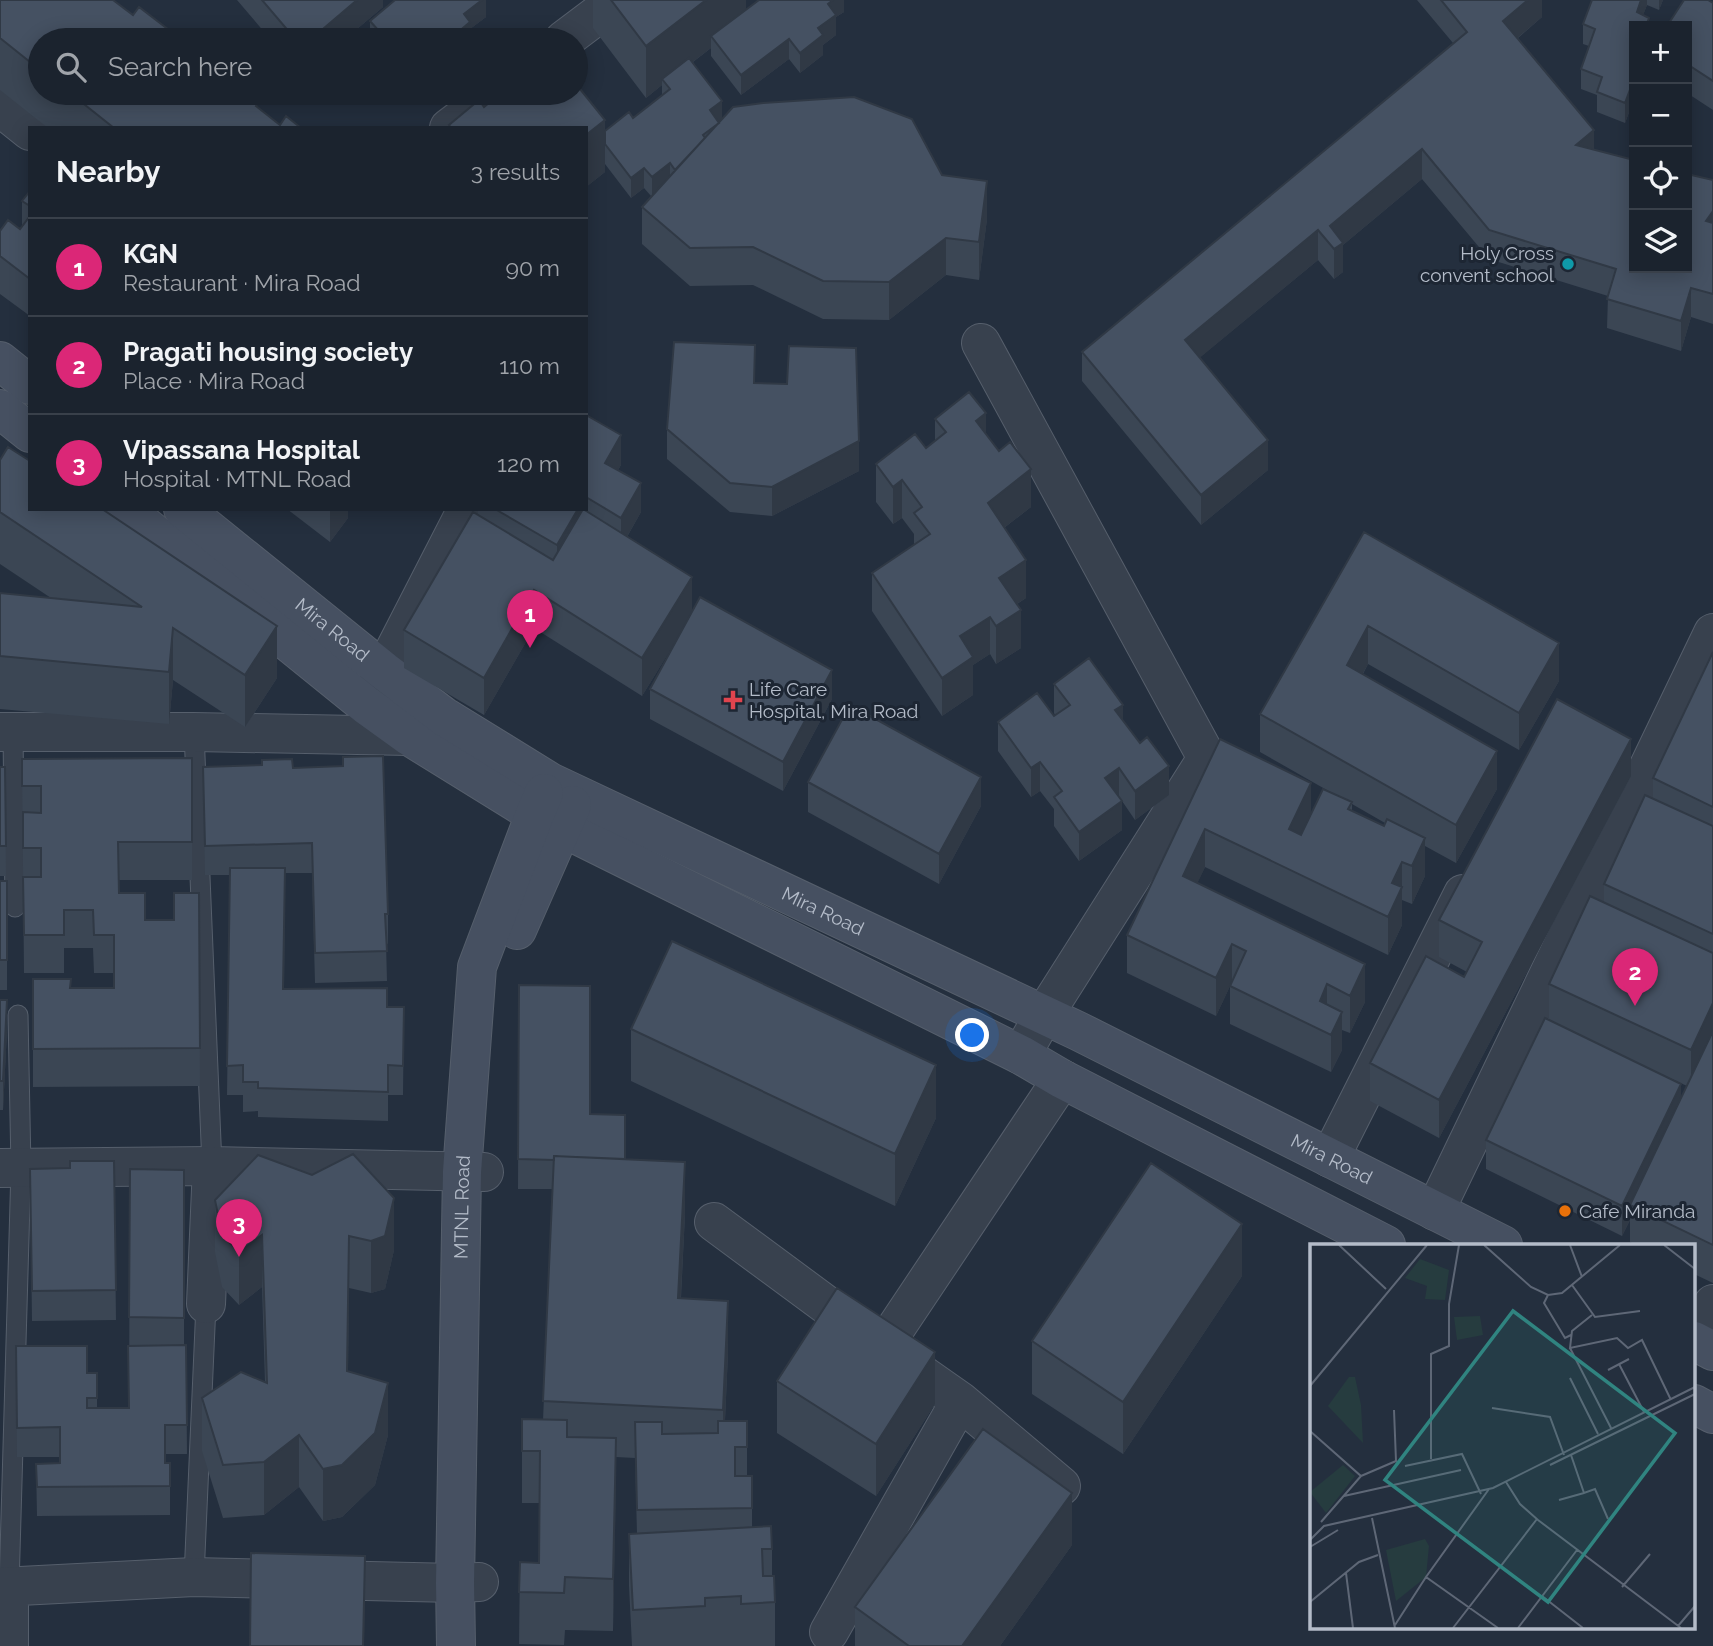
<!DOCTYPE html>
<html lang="en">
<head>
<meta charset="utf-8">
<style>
	body { margin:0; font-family:Raleway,sans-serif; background:#242b36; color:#f1f3f6 }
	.controls { position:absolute; right:21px; top:21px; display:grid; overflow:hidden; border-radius:0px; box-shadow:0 4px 18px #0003 }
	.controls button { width:63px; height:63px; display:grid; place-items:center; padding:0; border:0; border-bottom:2px solid #39404a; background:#1b232e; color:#f1f3f6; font:35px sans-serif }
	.you { position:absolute; left:973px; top:1036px; width:24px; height:24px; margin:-18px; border:5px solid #fff; border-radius:50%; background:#1a73e8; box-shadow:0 0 0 10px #1a73e833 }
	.badge { display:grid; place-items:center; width:46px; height:46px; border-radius:50%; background:#db2777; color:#fff; font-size:23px; font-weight:700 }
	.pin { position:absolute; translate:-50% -58px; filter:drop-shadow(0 2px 4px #0008) }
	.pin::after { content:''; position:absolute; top:37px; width:24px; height:21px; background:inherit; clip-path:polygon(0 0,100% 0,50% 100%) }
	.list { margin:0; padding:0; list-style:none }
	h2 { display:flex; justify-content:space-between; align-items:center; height:91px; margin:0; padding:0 28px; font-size:30px }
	h2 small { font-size:23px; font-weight:400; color:#a0a4aa }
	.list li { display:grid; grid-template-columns:46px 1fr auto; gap:21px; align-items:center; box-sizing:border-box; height:98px; padding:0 28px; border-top:2px solid #39404a }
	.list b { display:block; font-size:26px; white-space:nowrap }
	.list p { margin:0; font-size:23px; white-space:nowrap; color:#a0a4aa }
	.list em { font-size:23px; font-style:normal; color:#a0a4aa }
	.icon { flex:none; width:38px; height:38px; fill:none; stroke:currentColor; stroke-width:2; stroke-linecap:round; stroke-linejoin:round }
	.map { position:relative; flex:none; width:1713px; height:1646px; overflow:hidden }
	.search { position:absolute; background:#1b232e; box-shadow:0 4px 18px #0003; left:28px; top:28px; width:560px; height:77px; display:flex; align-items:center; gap:18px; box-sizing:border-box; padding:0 24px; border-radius:38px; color:#a0a4aa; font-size:26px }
	.panel { position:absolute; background:#1b232e; box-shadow:0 4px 18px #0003; left:28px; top:126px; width:560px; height:385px; border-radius:0px }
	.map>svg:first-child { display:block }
</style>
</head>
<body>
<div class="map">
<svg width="1713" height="1646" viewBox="0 0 1713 1646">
	<rect width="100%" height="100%" fill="#242f3e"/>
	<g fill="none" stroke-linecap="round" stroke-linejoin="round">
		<!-- lane casing -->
		<g stroke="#565f6c" stroke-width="21">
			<path id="lane" d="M13,731L15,907
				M194,732L212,1166
				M194,1577L206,1304
				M9,1587L21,1168L18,1015"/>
		</g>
		<!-- street casing -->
		<g stroke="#565f6c" stroke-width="40">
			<path id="street" d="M564,40L617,0
				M0,107L30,131
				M449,128L495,93
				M981,343L1207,758L1044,1015L1021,1055
				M369,700L467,509
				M0,732H194L409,736L426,726
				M1330,1158L1463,894
				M0,1168L212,1166L484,1172
				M1435,1211L1713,633
				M714,1222L867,1335
				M206,1304L212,1166
				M1695,1342L1713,1304
				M960,1401L1061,1486
				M0,1587L194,1577L455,1583L479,1582
				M829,1632L960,1401L883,1347L1062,1079
				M9,1646V1587"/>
		</g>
		<!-- secondary casing -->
		<g stroke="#565f6c" stroke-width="40">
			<g id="secondary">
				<path d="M0,361L30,385"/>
				<path d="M0,409L30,433"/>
				<path d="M124,509L366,705L409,736L535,814L1021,1055L1062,1079L1386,1245"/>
				<path id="s1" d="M183,509L384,671L443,716L550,782L1078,1031L1503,1245"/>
				<path d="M517,930L572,805"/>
				<path d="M1694,1341L1713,1351"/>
				<path d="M1694,1404L1713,1414"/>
				<path id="s2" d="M456,1646L455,1583L462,1172L477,967L535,814L544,793"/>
			</g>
		</g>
		<!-- lane -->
		<use href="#lane" stroke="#38414e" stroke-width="19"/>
		<!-- street -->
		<use href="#street" stroke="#38414e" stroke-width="38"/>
		<!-- secondary -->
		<use href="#secondary" stroke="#465061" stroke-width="38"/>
	</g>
	<!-- wall -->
	<path fill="#3b4654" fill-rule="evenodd" d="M0,0L133,15L182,40H40V93H249L259,109L280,125L301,128H48L0,90Z
		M237,0H383V7L344,40H271Z
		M486,0V17L470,29V40H370V21Z
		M593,0H746V10L844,0V12L836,17V35L823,45V55L800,73L789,59L741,95L711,56V48L693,62L722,119L942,175L987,219L979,280L946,275L889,320L823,319L753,285L690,286L642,244V207L651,196L644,188L631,198L605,164V172L586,187V128H449V125L484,107L605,131L633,118L662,95V85L646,98L593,28Z
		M1417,0H1542V17L1518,38L1594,150L1713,180V324L1691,317L1681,351L1607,328L1608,296L1489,259L1422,179L1343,245V272L1334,279L1318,260L1199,358L1268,470L1201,525L1082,381V352L1453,43Z
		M1592,0H1663L1659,10L1647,5L1643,15L1649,26H1634V99L1625,123L1597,112V95L1581,89V69L1589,46L1583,44V24Z
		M1713,3V110L1687,93V26Z
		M30,191V316L0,294V231L20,229L22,227V201Z
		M755,383L787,384L859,471L772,516L730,512L667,459V429Z
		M586,415L621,465L618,470L641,512L627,537L692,610L832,699L783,791L650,719V689L674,644L642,696L534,628L484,715L404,668V630L478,515V509H586Z
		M935,419L986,435L1031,507L1004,528L1026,598L1017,604L1021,648L996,664L990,654L973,665V695L942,716L872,611V573L914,545V534L902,518L893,524L876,502V464L926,448L935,441Z
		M0,460L277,678L245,727L173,680L169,724L0,709V593L51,598L0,564Z
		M287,509H348V518L330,542Z
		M1364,532L1559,681L1519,750L1368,664L1363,674L1497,789L1456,863L1425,846V876L1412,904L1402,900V925L1388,955L1205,867L1197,883L1365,1002L1350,1033L1342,1030V1050L1331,1072L1230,1024V986L1216,1016L1127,973V935L1220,739L1311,815L1332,793L1260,752V714ZM1352,804L1385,823L1384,826L1352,811Z
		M1713,652V1283L1694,1274V1245H1636L1630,1242V1220L1622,1236L1486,1169V1140L1549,1020V984L1604,902V884L1653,799V778ZM1635,1062L1687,1086L1681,1098Z
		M1054,684L1123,721L1169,795L1135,820L1122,801V830L1079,861L1054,826V809L1040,791L1031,797L998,751V722L1055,715L1054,713Z
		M192,758V880H118L119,893L145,920H174L199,893L200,1086L33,1087V979L71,988H114V973H94L93,948H64V973H24L22,759Z
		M0,767H5L6,876H0Z
		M203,767L293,768L388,914V944L386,943L387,981L315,983L312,873H285L284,989L387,1007H404L403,1095H388V1121L258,1117V1111L243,1112V1095H227L230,875H205Z
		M1631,776L1439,1138L1370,1101V1063L1464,977L1467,972L1439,957V920Z
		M808,782L981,806L939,884L808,812Z
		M0,881H7V990H0Z
		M519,985L590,1114L625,1159L685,1214L681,1298L728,1353L725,1421H747V1476H752V1527L772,1549V1576L775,1602V1646H632L629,1586V1534H637L635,1458L616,1457L613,1631L565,1630L564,1645L519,1644L520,1562L539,1563L540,1503H522V1419L543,1420L553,1189H518Z
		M0,1000L7,1030L3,1110H0Z
		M631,1029L936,1118L895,1206L631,1081Z
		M258,1155L394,1250L385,1289L371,1293L349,1288L348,1371L388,1435L375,1485L342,1517L323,1521L299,1487L264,1515L223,1518L202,1451V1398L265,1382L262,1287L239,1305L222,1287L215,1252V1200Z
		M114,1161L116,1320L32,1321L30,1169L70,1168Z
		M130,1169L184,1170V1345H186L187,1454H165V1463H170V1515L37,1516L36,1464L60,1463V1457H17L16,1346L87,1373H97V1408H129Z
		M1242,1276L1123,1454L1032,1394V1341Z
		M777,1381L935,1404L876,1496L777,1433Z
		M1072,1545L1000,1646H855V1607Z"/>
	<!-- shaded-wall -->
	<path fill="#303945" d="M357,0H383V7L344,40H310Z
		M482,0H486V17L470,29V40H450L464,14Z
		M706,0H746V22L711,36V48L665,83L662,79V85L646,98V46Z
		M833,0H844V12L836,17V35L823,45V55L800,73V53L818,28L828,4Z
		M1528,0H1542V17L1503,50V21Z
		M1641,0H1647V5L1639,26L1637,12Z
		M1659,0H1663L1659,10Z
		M444,31V40H433Z
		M789,39V59L741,95V75Z
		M1634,61V99L1625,123V103L1632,68Z
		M722,101V121L710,130V110Z
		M605,120V172L586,187V135Z
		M1594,130V159L1576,145Z
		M1422,149V179L1343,245V272L1334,279V249L1330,226Z
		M670,163V183L652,197V177Z
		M644,168V188L631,198V178Z
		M987,181V219L979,280V242Z
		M1713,211V240L1706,221Z
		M1318,230V260L1185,370V340Z
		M946,238V275L889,320V282Z
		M1691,288V317L1681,351V321Z
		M986,413V451L976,421Z
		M621,435V465L605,492V463Z
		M1268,440V470L1201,525V495Z
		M859,441V471L772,516V487Z
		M1031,469V507L988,540V503Z
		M902,480V518L893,524V487Z
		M641,483V512L621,547V518Z
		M330,509H348V518L330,542Z
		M578,509H585V526L557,574V545Z
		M1026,560V598L999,615V578Z
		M692,577V615L642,696V658Z
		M534,590V628L484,715V678Z
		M1021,610V648L996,664V626Z
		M990,617V654L973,665V695L942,716V678L960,636Z
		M277,626V678L245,727V675Z
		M1368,626V664L1347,702V665Z
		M173,628V680L169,724V672Z
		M1559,643V681L1519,750V713Z
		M832,670V699L783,791V762Z
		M1123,705V734L1115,710Z
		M1631,739V776L1439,1138V1100Z
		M1497,751V789L1456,863V825Z
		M1040,762V791L1031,797V768Z
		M1169,766V795L1135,820V791Z
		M1119,768V797L1105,778Z
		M981,777V806L939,884V854Z
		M1311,783V820L1289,867V829Z
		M1122,801V830L1079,861V832Z
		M1205,829V867L1183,914V876Z
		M1425,838V876L1412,904V866Z
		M1402,862V925L1388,955V917L1392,883Z
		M1232,944V982L1216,1016V978Z
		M1365,964V1002L1350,1033V996Z
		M1327,984V1022L1320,1001Z
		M7,1000V1030L3,1110V1081Z
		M1713,1003V1041L1691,1088V1050Z
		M1342,1012V1050L1331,1072V1035Z
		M936,1065V1118L895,1206V1154Z
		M1681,1084V1113L1630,1205V1220L1622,1236V1206Z
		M685,1162V1214L678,1350V1298Z
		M394,1198V1250L385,1289L371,1293V1241Z
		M1242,1224V1276L1123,1454V1402Z
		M262,1235V1287L239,1305V1252Z
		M349,1236V1288L347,1423V1371Z
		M728,1301V1353L723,1463V1410Z
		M935,1352V1404L876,1496V1444Z
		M388,1383V1435L375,1485L342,1517L323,1521V1469Z
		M299,1435V1487L264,1515V1462Z
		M616,1438V1490L613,1631V1579Z
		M1072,1493V1545L1000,1646H962Z
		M365,1556V1608L364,1646H363Z"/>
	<!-- building -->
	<path fill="#455162" stroke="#303945" stroke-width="2" d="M0,0H113L133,15L139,7L182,40H40V70L0,38Z
		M262,0H357L310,40H296Z
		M395,0H482L464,14L470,22L450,39L444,31L433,40H387L370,21Z
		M611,0H706L646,46Z
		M759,0H833L828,4L836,15L818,28L823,35L800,53L789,39L741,75L711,36Z
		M1441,0H1528L1503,21L1594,130L1576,145L1634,160V268H1687V174L1713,180V211L1706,221L1713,223V294L1691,288L1681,321L1607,299L1616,269L1489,230L1422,149L1330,226L1343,243L1334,249L1318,230L1185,340L1268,440L1201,495L1082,352L1467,32Z
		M1592,0H1641L1637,12L1649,18L1646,26H1634V61L1632,68L1634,69V79L1625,103L1597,92L1602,77L1581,69L1595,29L1583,24Z
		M1684,0H1708L1713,3V81L1687,64V26H1667Z
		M689,58L722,101L710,110L719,123L703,135L705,138L675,170L670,163L652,177L644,168L631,178L605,144V131L629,112L633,118L670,89L662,79Z
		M576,84L605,120L586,135V128H451L449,125L479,100L484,107L501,93H576Z
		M70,93H249L259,101L256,106L280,125L286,116L301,128H114Z
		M854,97L912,119L942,175L987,181L979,242L946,238L889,282L823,281L753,247L690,248L642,207L733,107L763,103Z
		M30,191V206L22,201Z
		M30,216V279L0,256V231L8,220L20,229Z
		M674,342L755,345L754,383L787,384L789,346L856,348L859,441L772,487L730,483L667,429Z
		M969,392L986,413L976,421L999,451L1010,442L1031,469L988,503L1026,560L999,578L1021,610L996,626L990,617L960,636L973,657L942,678L872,573L930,534L914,513L922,507L902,480L893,487L876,464L915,434L926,448L946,432L935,419Z
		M586,415L621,435L605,463L641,483L621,518L586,497Z
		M8,447L30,461V509H102L277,626L245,675L173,628L169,672L0,656V593L142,607L0,512V460Z
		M495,509H578L557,545Z
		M583,509L692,577L642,658L534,590L484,678L404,630L473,512L553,560Z
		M1364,532L1559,643L1519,713L1368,626L1347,665L1497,751L1456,825L1260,714Z
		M700,597L832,670L783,762L650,689Z
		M1713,652V807L1653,778Z
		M1089,658L1123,705L1115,710L1140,743L1147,737L1169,766L1135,791L1119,768L1105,778L1122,801L1079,832L1054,797L1062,791L1040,762L1031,768L998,722L1037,693L1054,716L1070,705L1054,684Z
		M1557,699L1631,739L1439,1100L1370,1063L1426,956L1464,977L1482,942L1439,920Z
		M850,705L981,777L939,854L808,782Z
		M1220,739L1311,783L1289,829L1301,835L1323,789L1352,802L1348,809L1384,826L1387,819L1425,838L1412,866L1402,862L1392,883L1402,887L1388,917L1205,829L1183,876L1365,964L1350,996L1327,984L1320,1001L1342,1012L1331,1035L1230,986L1246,951L1232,944L1216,978L1127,935Z
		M383,756L388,914H385L387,951L315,953L312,843L205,846L203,767L262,765V760L292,759L293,768L343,766V757Z
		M192,758V842H118L119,893H145V920H174V893H199L200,1048L33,1049V979H71L70,988H114V935H94L93,910H64V935H24L23,877H41V848H23V812L41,813V786H22V759Z
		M0,767H5L6,846H0Z
		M1645,795L1713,826V934L1604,884Z
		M230,868H285L283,989L387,988V1007H404L403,1066L388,1065V1092L258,1088V1082H243V1065L227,1066Z
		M0,881H7V960H0Z
		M1590,896L1713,953V1003L1691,1050L1549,984Z
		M672,941L936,1065L895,1154L631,1029Z
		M519,985L590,986V1114L625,1115V1159L554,1156V1160L518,1159Z
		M0,1000H7L3,1081H0Z
		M1545,1018L1681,1084L1622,1206L1486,1140Z
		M1713,1031V1245L1630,1205Z
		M353,1154L394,1198L385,1236L371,1241L349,1236L347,1371L388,1383L375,1433L342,1465L323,1469L299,1435L264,1462L223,1465L202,1398L241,1372L267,1383L262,1235L239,1252L222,1235L215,1200L258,1155L312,1175Z
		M554,1156L685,1162L678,1298L728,1301L723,1410L543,1401Z
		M70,1161H114L116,1290L32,1291L30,1169L70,1168Z
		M1151,1163L1242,1224L1123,1402L1032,1341Z
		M130,1169L184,1170V1318L129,1317Z
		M837,1288L935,1352L876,1444L777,1381Z
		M186,1345L187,1425H165V1463H170V1486L37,1487L36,1464L60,1463V1427L17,1428L16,1346H87V1373H97V1398H87V1408H129L128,1346Z
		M522,1419L567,1420V1437L616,1438L613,1579L565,1577L564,1593L519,1592L520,1562L539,1563L540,1451H522Z
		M718,1421H747V1447H735V1476H752V1508L637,1510L635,1422H662V1434L718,1433Z
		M983,1429L1072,1493L962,1646H909L855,1607Z
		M771,1526L772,1549H762L763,1576H774L775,1602L741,1604V1596L705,1598V1606L633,1610L629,1534Z
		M251,1553L365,1556L363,1646H250Z"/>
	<!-- markers -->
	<circle fill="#0f9aa8" stroke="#1d2633" stroke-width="2.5" cx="1568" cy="264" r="7"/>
	<path fill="#e0444e" stroke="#1d2633" stroke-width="2.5" d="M729.5 689.5h7v7h7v7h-7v7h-7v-7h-7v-7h7z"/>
	<circle fill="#e8710a" stroke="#1d2633" stroke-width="2.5" cx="1565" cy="1211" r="7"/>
	<g text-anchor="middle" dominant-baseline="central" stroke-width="6" stroke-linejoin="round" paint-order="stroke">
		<!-- poi labels -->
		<g font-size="19" fill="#b4bcc9" stroke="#1d2633" text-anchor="start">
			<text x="1554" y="253" text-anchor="end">Holy Cross<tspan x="1554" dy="22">convent school</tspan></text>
			<text x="749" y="689">Life Care<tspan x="749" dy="22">Hospital, Mira Road</tspan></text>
			<text x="1579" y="1211">Cafe Miranda</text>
		</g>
		<!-- street labels -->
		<g font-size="19" fill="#b4bcc9" stroke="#1d2633">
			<text stroke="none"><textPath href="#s1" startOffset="192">Mira Road</textPath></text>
			<text stroke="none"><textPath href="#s1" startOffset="760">Mira Road</textPath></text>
			<text stroke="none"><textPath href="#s1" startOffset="1326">Mira Road</textPath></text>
			<text stroke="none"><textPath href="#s2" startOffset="439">MTNL Road</textPath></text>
		</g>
	</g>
	<!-- overview -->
	<g transform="translate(1310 1244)">
		<rect width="385" height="385" fill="#242f3e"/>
		<path d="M110,15L139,26L135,56L115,55L117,42L95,34ZM170,72L173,91L147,96L144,73ZM39,133H45L51,161L53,199L18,162ZM33,221L45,232L16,269L0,248ZM115,295L119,302L116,333L86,357L76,306Z" fill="#263c3f"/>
		<path fill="none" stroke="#5e6776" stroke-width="2" d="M29,1L76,45M174,1L221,43L238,51L252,49L310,1M260,1L272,33M354,1L385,25M262,41L285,73L330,67M238,51L234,59L255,94L261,91M282,71L262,87L260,104L307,94L318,104L332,96L361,156M260,104L301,184M309,120L334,168M298,126L319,115M260,134L288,190M0,142L117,1M182,164L240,173L254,211M0,187L51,232L86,217L84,166M261,211L274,249L285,245L298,275M121,215V110L139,102V60L149,1M240,221L385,150M95,222L152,210L171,250M196,238L210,260L228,276L371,384M179,245L116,333L188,384M34,252L151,226M249,256L274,249M62,274L85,384M11,278L51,232M0,296L14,282L183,244L385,143M0,303L28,286M36,329L43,384M312,343L340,310M232,352L273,384M0,358L49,318L68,311M85,381L116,333M368,382L385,362M143,384L227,275M208,384L267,306"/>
		<path fill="#308480" fill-opacity="0.15" stroke="#308480" stroke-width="3.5" d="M203,67L365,189L238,358L75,236Z"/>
		<rect width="385" height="385" fill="none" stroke="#b4bcc9" stroke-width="3.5"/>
	</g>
</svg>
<div class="controls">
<button>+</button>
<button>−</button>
<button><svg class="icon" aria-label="locate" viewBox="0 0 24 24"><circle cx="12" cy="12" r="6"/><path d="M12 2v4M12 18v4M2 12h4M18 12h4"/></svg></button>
<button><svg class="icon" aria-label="layers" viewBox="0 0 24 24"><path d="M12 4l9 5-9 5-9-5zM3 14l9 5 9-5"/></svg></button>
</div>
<div class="you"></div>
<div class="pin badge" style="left:530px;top:648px">1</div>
<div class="pin badge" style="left:1635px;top:1006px">2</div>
<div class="pin badge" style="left:239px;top:1257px">3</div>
<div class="search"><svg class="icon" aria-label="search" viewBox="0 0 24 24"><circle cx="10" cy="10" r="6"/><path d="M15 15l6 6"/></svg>Search here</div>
<section class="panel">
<h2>Nearby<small>3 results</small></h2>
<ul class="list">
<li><span class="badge">1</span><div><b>KGN</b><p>Restaurant · Mira Road</p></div><em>90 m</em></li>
<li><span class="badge">2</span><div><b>Pragati housing society</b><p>Place · Mira Road</p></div><em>110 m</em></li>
<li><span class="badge">3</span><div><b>Vipassana Hospital</b><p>Hospital · MTNL Road</p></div><em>120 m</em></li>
</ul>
</section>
</div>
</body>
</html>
